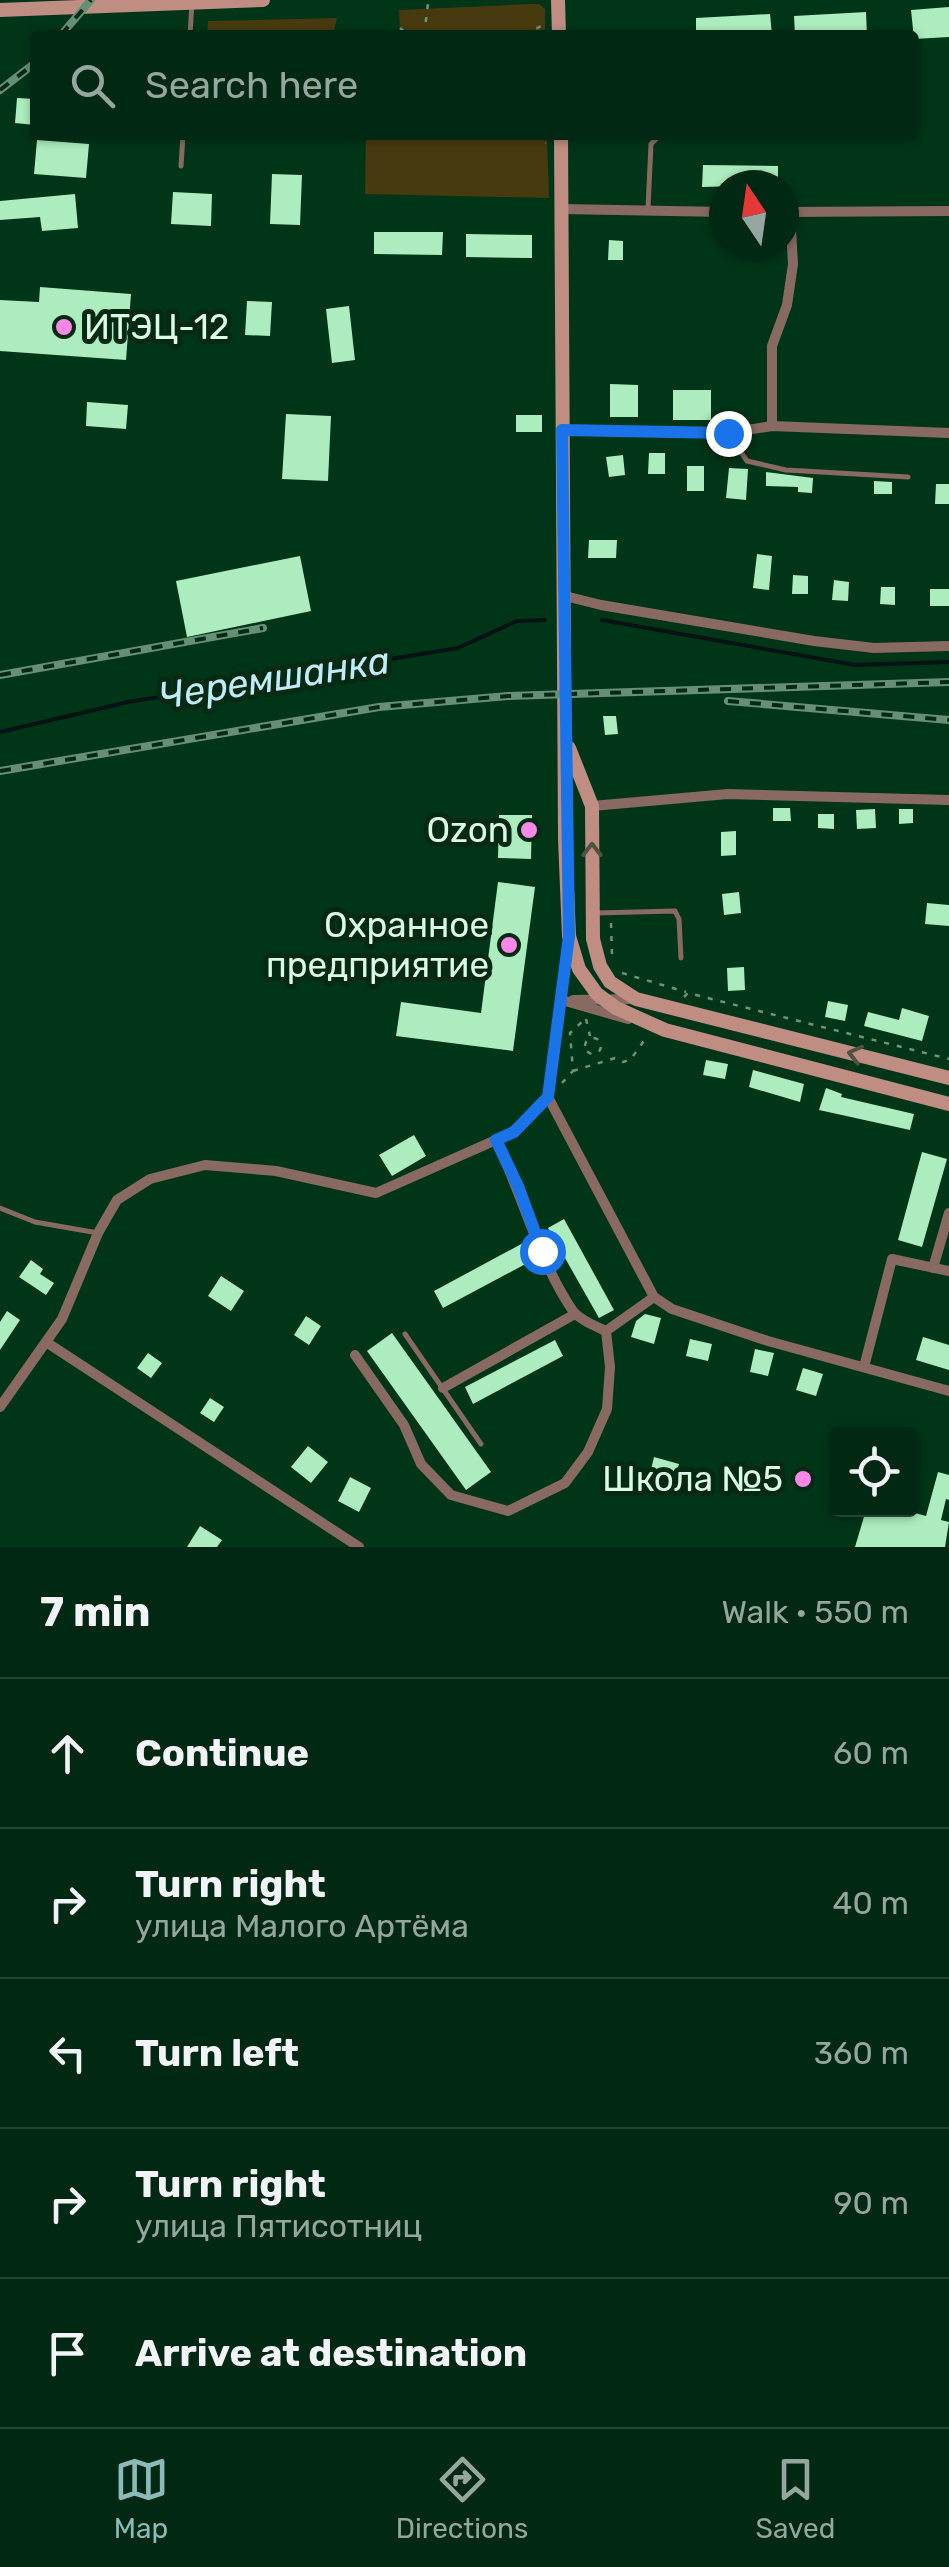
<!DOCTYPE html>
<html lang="en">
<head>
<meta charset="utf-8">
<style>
	body { margin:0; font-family:Rubik,sans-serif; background:#0a301b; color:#f1f3f6 }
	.controls { position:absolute; right:30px; bottom:30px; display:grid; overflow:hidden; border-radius:10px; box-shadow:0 2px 8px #0004 }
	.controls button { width:90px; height:90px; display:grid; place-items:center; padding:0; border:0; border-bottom:2px solid #224432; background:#002812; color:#f1f3f6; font:50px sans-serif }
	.compass { position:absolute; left:709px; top:170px; width:90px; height:90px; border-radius:50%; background:#002812; box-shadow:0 2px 8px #0004; rotate:347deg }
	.stop { position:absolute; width:30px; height:30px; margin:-22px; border:8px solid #1a73e8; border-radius:50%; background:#fff }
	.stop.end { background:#1a73e8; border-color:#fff; box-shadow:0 2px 10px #0008 }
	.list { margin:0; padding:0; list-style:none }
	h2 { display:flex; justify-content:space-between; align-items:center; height:130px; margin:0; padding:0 40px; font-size:42px }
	h2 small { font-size:32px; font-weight:400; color:#95a69f }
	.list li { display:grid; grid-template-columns:65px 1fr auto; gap:30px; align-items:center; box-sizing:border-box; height:150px; padding:0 40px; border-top:2px solid #224432 }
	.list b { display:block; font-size:38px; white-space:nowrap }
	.list p { margin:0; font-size:32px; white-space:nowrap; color:#95a69f }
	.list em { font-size:32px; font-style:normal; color:#95a69f }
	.icon { flex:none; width:55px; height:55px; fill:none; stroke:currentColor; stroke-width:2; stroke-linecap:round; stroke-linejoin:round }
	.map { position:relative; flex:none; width:949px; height:1547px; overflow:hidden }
	.search { position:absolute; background:#002812; box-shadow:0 2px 8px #0004; left:30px; right:30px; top:30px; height:110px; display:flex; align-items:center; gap:25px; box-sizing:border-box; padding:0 35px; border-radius:10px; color:#95a69f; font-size:38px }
	.sheet { height:880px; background:#002812 }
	nav { display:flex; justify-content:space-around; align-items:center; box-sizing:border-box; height:140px; border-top:2px solid #224432; background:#002812; font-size:28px; color:#95a69f }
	nav a { display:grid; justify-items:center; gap:5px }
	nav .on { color:#8bbbb9 }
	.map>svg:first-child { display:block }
</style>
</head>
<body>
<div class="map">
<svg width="949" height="1547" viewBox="0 0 949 1547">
	<rect width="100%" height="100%" fill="#003518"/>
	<!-- green -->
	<path fill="#473a0e" d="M529,4H539L545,9V35H367L400,32L399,10Z
		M337,18L333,35H207L208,21Z
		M366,135H547L549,198L365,194Z"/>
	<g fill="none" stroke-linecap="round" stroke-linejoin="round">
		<!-- stream -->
		<path stroke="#061214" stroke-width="4" d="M602,620L855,665L949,662
			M0,732L128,702L458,648L517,621L545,620"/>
	</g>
	<!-- building -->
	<path fill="#acecbe" d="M949,7V37L914,39L911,10Z
		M866,12L867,35H795L794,16Z
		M770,14L772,35H696V18Z
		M17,98L35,99V125L15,123Z
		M37,140L89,144L86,178L34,174Z
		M703,165L778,166V185L702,187Z
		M272,174L302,175L300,225L270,224Z
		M173,192L212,194L211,226L171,224Z
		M75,194L78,228L42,231L40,217L0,220V201Z
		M374,232H443L442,255L374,254Z
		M466,234L532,235V258L466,257Z
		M609,240L623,241V260H608Z
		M40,287L131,294L126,360L0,351V300L39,302Z
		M247,301L272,302L270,336L245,335Z
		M349,306L355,360L332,363L326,309Z
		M610,384L638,385V417H610Z
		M673,390H711V420H673Z
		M87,402L128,405L126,429L86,426Z
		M286,414L331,416L328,481L282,479Z
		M516,415H542V432H516Z
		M649,453H665V474H648Z
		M623,455L625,475L609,477L606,457Z
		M687,466H704V491H687Z
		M729,468L748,469L746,500L726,498Z
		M766,472L813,478L812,493L798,492V487L766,486Z
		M874,481L892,482V494H874Z
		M936,484H949V504H935Z
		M589,540H617L616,558H588Z
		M757,554L772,556L769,590L753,588Z
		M300,556L311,611L187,637L176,581Z
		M793,575L808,576V594H792Z
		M834,580L849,582L848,601L832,600Z
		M881,587H895V605L880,604Z
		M930,589H949V606H930Z
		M603,716H616L618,734L605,735Z
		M773,808H790L791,821H773Z
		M875,809L876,828L857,829L856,810Z
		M899,809H913V823L899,824Z
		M818,814H834V829L818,828Z
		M499,815H532L531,859L498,858Z
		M736,831V855L721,856V832Z
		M498,882L535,887L513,1051L396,1036L401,1002L481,1013Z
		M739,892L741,913L724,915L722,894Z
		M927,903L949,905V926L925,924Z
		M744,967L745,990L728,991L727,968Z
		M828,1001L848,1005L845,1021L825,1017Z
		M902,1008L929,1016L922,1041L864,1026L868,1012L899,1020Z
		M706,1060L728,1064L725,1079L703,1075Z
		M753,1070L804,1084L800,1102L749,1087Z
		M826,1088L842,1094L841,1097L914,1114L910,1130L819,1110Z
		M414,1135L426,1156L392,1176L379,1155Z
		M922,1152L947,1159L922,1247L898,1240Z
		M564,1219L614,1310L599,1318L548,1228Z
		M525,1242L535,1259L443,1308L434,1291Z
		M31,1260L43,1269L40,1274L54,1283L46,1295L19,1277Z
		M221,1276L244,1291L231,1311L208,1296Z
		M7,1311L20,1320L0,1350V1322Z
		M645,1314L661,1318L654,1344L631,1337L636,1321Z
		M306,1316L321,1326L309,1345L294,1335Z
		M392,1333L491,1472L466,1490L367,1351Z
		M923,1337L949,1345V1370L916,1360Z
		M690,1339L712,1344L708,1361L686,1356Z
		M555,1340L563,1356L473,1404L465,1387Z
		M755,1349L774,1353L768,1376L750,1372Z
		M148,1353L162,1363L151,1378L137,1368Z
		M803,1368L823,1374L816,1396L796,1390Z
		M210,1398L224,1407L214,1422L200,1413Z
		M308,1446L328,1462L311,1483L291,1467Z
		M654,1457L679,1464L673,1488L648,1482Z
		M938,1472L949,1475V1500L946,1499L941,1520L949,1522L945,1547H855L866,1510H904L926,1516Z
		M350,1477L371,1488L359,1512L338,1501Z
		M200,1526L222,1540L217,1547H187Z"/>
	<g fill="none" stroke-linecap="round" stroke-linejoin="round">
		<!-- path -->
		<path stroke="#6b957b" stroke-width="2.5" stroke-dasharray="5 8" stroke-linecap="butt" d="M400,28L408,35
			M424,35L428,4
			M525,35L546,23
			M535,135L546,143
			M611,923L612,955
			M622,973L686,992
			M684,997L688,993L949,1059
			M586,1019L590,1036
			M585 1046a8 8 0 1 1 16 0a8 8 0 1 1-16 0Z
			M573,1071L615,1058L623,1062L631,1059L646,1038
			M562,1083L573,1071L570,1033L586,1018"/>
		<!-- lane -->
		<path stroke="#896a63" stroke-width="5" d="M190,35L192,3
			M742,135L782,136
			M181,166L183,135
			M648,208L651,144L660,135
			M728,433L747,461L786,470L908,477
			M596,913L675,911L679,919L681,958
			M0,1208L35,1222L98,1233
			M405,1334L481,1444"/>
		<!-- street -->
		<path stroke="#896a63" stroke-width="10" d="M562,209L724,212
			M785,212L949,211
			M772,426V346L787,305L793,264L790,212
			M562,430L728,433L772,426L949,433
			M565,596L601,605L814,641L874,648L949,646
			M592,806L728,794L949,800
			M568,942L548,1097L654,1297L672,1309L768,1341L949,1391
			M562,1000L628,1019
			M573,1000L636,999
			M496,1140C522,1194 539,1262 573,1311C580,1320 595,1326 606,1331L654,1297
			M933,1268L949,1213
			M46,1342L359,1547
			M355,1355L404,1425L421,1464L451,1495L508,1511L565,1483L588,1452L607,1409L610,1367L606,1331
			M864,1367L892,1259L949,1271
			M443,1388L575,1314
			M0,1407L62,1319L98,1233L117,1200L150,1179L205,1165L276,1171L376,1193L514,1132L548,1097"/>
		<!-- secondary -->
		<path stroke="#bf8d82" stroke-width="14" d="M558,0L559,35
			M0,10L263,0
			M561,135L565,839L569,936L579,969L597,994L616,1008L665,1030L949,1104
			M569,748L592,806L593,939L600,966L610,982L636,999L949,1078"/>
		<!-- rail casing -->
		<g stroke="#659076" stroke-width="8">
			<path id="rail" d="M61,35L91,0
				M0,90L35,63
				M0,675L263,628
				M728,701L949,720
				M0,771L379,707L508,696L949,682"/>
		</g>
		<!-- rail -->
		<use href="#rail" stroke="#062914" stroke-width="4" stroke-dasharray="11" stroke-linecap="butt"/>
	</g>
	<!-- one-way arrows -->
	<defs><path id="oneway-chevron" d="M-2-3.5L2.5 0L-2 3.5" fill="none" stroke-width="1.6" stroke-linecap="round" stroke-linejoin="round" transform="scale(2.5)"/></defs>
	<g stroke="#505140">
		<use href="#oneway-chevron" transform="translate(592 850) rotate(-90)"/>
		<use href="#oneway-chevron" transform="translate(855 1054) rotate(-166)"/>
	</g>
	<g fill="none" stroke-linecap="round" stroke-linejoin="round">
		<!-- route -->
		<path stroke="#1a73e8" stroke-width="12" d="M542,1251L518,1186L496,1140L514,1132L548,1097L569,936L562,430L728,433"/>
	</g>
	<!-- markers -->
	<g fill="#f987e8" stroke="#062914" stroke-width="4">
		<circle cx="64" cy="327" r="10"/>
		<circle cx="529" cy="830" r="10"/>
		<circle cx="509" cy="945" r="10"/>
		<circle cx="803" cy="1479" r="10"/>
	</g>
	<g text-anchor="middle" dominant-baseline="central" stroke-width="10" stroke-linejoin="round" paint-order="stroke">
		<!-- poi labels -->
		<g font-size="35" fill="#dbfbe3" stroke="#062914" text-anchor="end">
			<text x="84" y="327" text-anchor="start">ИТЭЦ-12</text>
			<text x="509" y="830">Ozon</text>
			<text x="489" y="925">Охранное<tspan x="489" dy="40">предприятие</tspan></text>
			<text x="783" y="1479">Школа №5</text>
		</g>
		<!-- water labels -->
		<g font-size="38" font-style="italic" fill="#bfecf6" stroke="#062914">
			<text transform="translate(274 678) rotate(-9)">Черемшанка</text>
		</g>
	</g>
</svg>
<div class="controls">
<button><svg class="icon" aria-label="locate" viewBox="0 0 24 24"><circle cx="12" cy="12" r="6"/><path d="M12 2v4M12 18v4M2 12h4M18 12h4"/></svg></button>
</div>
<svg class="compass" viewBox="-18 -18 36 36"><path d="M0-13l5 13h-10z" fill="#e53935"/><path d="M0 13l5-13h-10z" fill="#95a69f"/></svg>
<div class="stop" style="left:542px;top:1251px"></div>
<div class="stop end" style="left:728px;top:433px"></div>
<div class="search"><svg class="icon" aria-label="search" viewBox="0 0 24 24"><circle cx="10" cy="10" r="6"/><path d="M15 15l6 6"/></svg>Search here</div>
</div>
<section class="sheet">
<h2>7 min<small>Walk · 550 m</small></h2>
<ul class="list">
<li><svg class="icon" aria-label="ahead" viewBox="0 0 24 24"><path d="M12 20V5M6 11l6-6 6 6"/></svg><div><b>Continue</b></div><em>60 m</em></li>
<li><svg class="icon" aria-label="right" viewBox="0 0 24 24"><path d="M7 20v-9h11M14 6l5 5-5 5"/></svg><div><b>Turn right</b><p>улица Малого Артёма</p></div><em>40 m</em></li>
<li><svg class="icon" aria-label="left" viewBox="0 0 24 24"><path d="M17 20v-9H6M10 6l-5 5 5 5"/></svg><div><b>Turn left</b></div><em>360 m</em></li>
<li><svg class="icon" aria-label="right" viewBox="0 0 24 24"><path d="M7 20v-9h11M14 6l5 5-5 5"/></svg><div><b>Turn right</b><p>улица Пятисотниц</p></div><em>90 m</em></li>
<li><svg class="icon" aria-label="arrive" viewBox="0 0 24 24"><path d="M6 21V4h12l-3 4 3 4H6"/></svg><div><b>Arrive at destination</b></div></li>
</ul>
</section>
<nav>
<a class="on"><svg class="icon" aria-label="map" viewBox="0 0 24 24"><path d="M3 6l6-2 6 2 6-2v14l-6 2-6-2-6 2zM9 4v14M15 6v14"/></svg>Map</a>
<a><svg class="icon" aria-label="directions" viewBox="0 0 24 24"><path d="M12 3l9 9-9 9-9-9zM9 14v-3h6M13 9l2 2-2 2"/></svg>Directions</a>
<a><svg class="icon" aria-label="saved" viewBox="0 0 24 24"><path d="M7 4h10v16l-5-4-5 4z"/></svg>Saved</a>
</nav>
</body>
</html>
